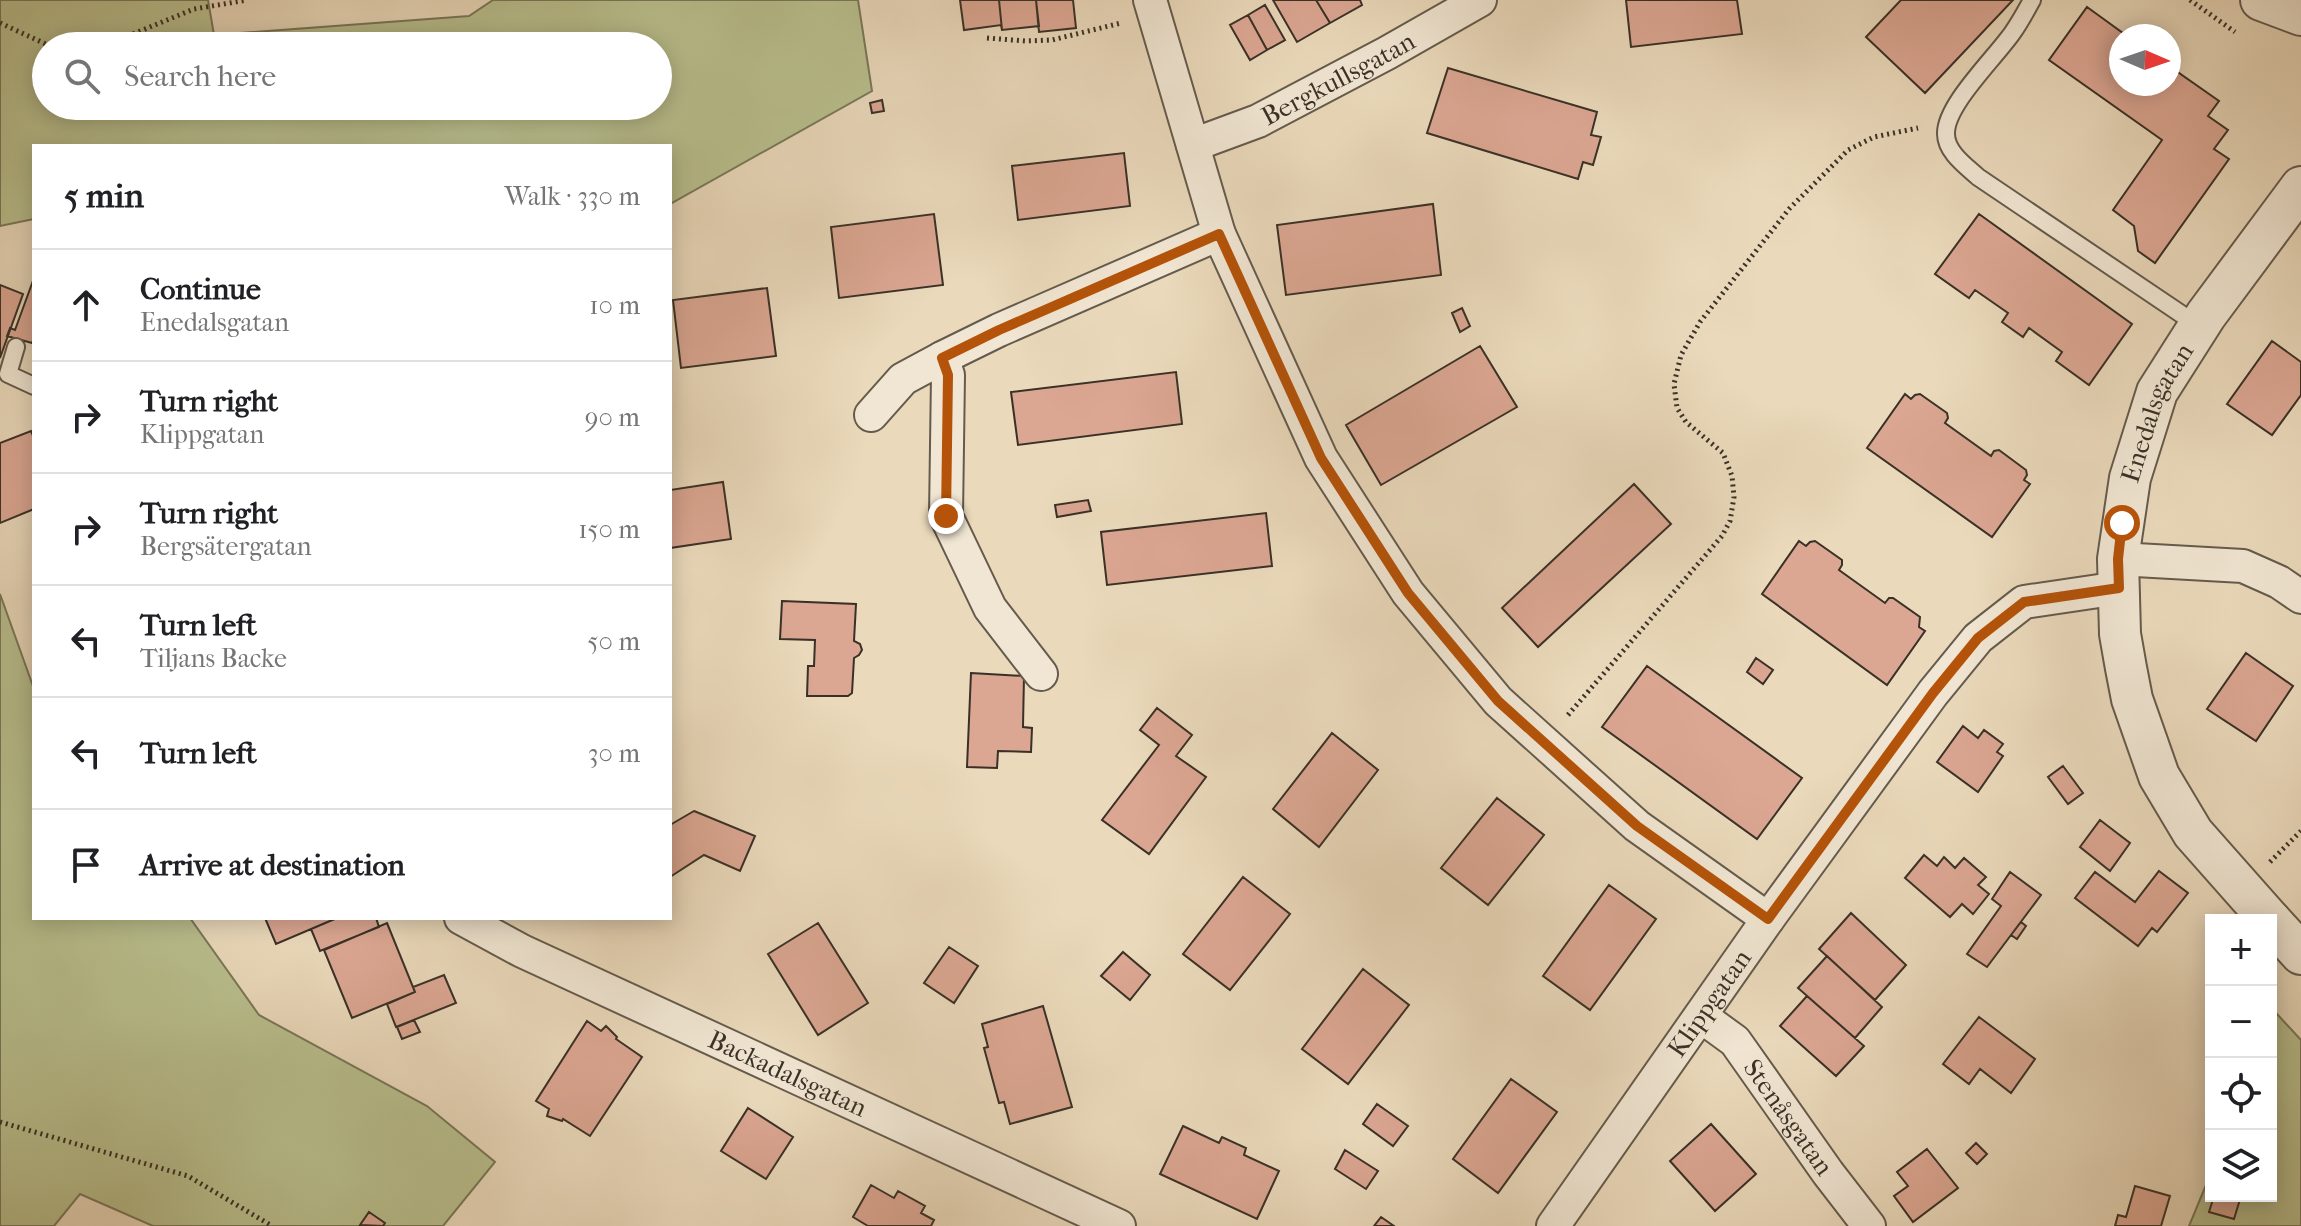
<!DOCTYPE html>
<html lang="en">
<head>
<meta charset="utf-8">
<style>
	body { margin:0; font-family:"IM FELL French Canon",serif; background:#f2f2f2; color:#202124 }
	.controls { position:absolute; right:24px; bottom:24px; display:grid; overflow:hidden; border-radius:0px; box-shadow:0 4px 20px #0003 }
	.controls button { width:72px; height:72px; display:grid; place-items:center; padding:0; border:0; border-bottom:2px solid #e0e0e0; background:#fff; color:#202124; font:40px sans-serif }
	.compass { position:absolute; left:2109px; top:24px; width:72px; height:72px; border-radius:50%; background:#fff; box-shadow:0 4px 20px #0003; rotate:92deg }
	.stop { position:absolute; width:24px; height:24px; margin:-18px; border:6px solid #b45309; border-radius:50%; background:#fff }
	.stop.end { background:#b45309; border-color:#fff; box-shadow:0 2px 8px #0008 }
	.list { margin:0; padding:0; list-style:none }
	h2 { display:flex; justify-content:space-between; align-items:center; height:104px; margin:0; padding:0 32px; font-size:34px }
	h2 small { font-size:26px; font-weight:400; color:#757577 }
	.list li { display:grid; grid-template-columns:52px 1fr auto; gap:24px; align-items:center; box-sizing:border-box; height:112px; padding:0 32px; border-top:2px solid #e0e0e0 }
	.list b { display:block; font-size:30px; white-space:nowrap }
	.list p { margin:0; font-size:26px; white-space:nowrap; color:#757577 }
	.list em { font-size:26px; font-style:normal; color:#757577 }
	.icon { flex:none; width:44px; height:44px; fill:none; stroke:currentColor; stroke-width:2; stroke-linecap:round; stroke-linejoin:round }
	.map { position:relative; flex:none; width:2301px; height:1226px; overflow:hidden }
	.search { position:absolute; background:#fff; box-shadow:0 4px 20px #0003; left:32px; top:32px; width:640px; height:88px; display:flex; align-items:center; gap:20px; box-sizing:border-box; padding:0 28px; border-radius:44px; color:#757577; font-size:30px }
	.panel { position:absolute; background:#fff; box-shadow:0 4px 20px #0003; left:32px; top:144px; width:640px; height:776px; border-radius:0px }
	.map>svg:first-child { display:block }
</style>
</head>
<body>
<div class="map">
<svg width="2301" height="1226" viewBox="0 0 2301 1226">
	<rect width="100%" height="100%" fill="#ead9bb"/>
	<filter id="stains"><feTurbulence type="fractalNoise" baseFrequency=".0025" numOctaves="4"/><feColorMatrix values="0 0 0 0 .2 0 0 0 0 .09 0 0 0 0 .02 0 0 0 .5 -.17"/></filter>
	<radialGradient id="worn" r=".72"><stop offset=".6" stop-color="#630" stop-opacity="0"/><stop offset="1" stop-color="#630" stop-opacity=".3"/></radialGradient>
	<!-- green -->
	<path fill="#b9bf8e" stroke="#79785a" stroke-width="2" fill-rule="evenodd" d="M0,0H208L214,35L469,16L493,0H858L872,91L670,204V146H34V219L0,226ZM46,46H658V106H46Z
		M0,594L34,689V918H190L259,1015L427,1106L495,1162L443,1226H153L80,1194L54,1226H0Z
		M2277,1014L2301,1040V1226H2189L2211,1173V1196H2271V1029Z"/>
	<!-- building -->
	<path fill="#dba692" stroke="#393127" stroke-width="2" d="M960,0H999L1002,30L1001,25L964,30Z
		M999,0H1036L1039,26L1002,30Z
		M1036,0H1073L1076,28L1039,32Z
		M1273,0H1316L1330,23L1297,42Z
		M1316,0H1360L1362,5L1330,23Z
		M1626,0H1737L1742,34L1631,47Z
		M1901,0H2013L1925,93L1866,37Z
		M1265,5L1285,40L1267,50L1248,15Z
		M2087,7L2127,36H2121V84H2169V66L2219,101L2208,116L2228,130L2214,149L2229,159L2155,263L2138,251L2134,226L2113,210L2162,140L2049,60Z
		M1248,15L1267,50L1250,60L1230,25Z
		M1448,68L1597,112L1591,135L1601,137L1593,165L1583,162L1578,179L1427,133Z
		M882,100L884,111L872,113L870,103Z
		M1124,153L1130,206L1018,220L1012,166Z
		M1433,204L1441,275L1286,295L1277,225Z
		M934,214L943,285L839,298L831,227Z
		M1979,214L2132,324L2089,385L2056,361L2062,352L2029,328L2023,337L2002,322L2008,313L1975,290L1969,298L1935,274Z
		M34,278V338L32,343L7,336L10,328L15,330Z
		M0,285L23,294L0,358Z
		M767,288L776,356L681,368L673,300Z
		M1462,308L1470,326L1460,332L1452,313Z
		M2272,341L2301,362V395L2272,435L2227,404Z
		M1480,346L1517,407L1381,485L1346,425Z
		M1176,372L1182,424L1018,445L1011,392Z
		M1905,394L1911,399L1915,395L1920,394L1947,413L1948,418L1945,423L1991,456L1994,451L1999,450L2026,470L2027,475L2024,480L2030,484L1992,537L1867,448Z
		M31,431L34,438V509L0,523V443Z
		M723,482L731,539L670,548V490Z
		M1634,484L1671,524L1538,647L1502,608Z
		M1088,500L1091,511L1057,517L1055,505Z
		M1266,513L1272,566L1107,585L1101,532Z
		M1799,541L1806,546L1810,542L1815,541L1842,560V565L1839,570L1885,603L1889,598H1893L1920,617L1919,627L1925,631L1887,685L1762,594Z
		M782,601L856,604L854,641L860,644L862,650L859,655L854,658L852,693L848,696H807L808,666H814L815,640L780,639Z
		M2246,653L2293,686L2256,741L2207,709Z
		M1756,658L1773,670L1763,684L1747,672Z
		M1647,666L1802,778L1757,839L1602,727Z
		M971,673L1024,676L1023,727L1032,728L1031,752L998,751L997,768L967,767Z
		M1157,708L1192,735L1176,756L1206,777L1149,854L1102,820L1159,745L1140,730Z
		M1963,726L1978,738L1984,730L2003,744L1997,752L2003,756L1978,792L1937,762Z
		M1332,733L1378,770L1319,847L1273,809Z
		M2063,766L2083,793L2068,804L2048,777Z
		M1497,798L1544,835L1488,905L1441,868Z
		M694,811L755,836L740,871L704,855L670,877V825Z
		M2100,820L2130,843L2110,871L2080,847Z
		M1924,855L1937,866L1944,857L1955,868L1964,858L1986,877L1978,885L1989,894L1973,914L1962,904L1950,917L1905,878Z
		M2159,871L2188,893L2157,932L2152,928L2138,946L2075,898L2095,872L2135,902Z
		M2010,872L2041,895L1987,967L1967,954L2001,906L1992,899Z
		M1243,877L1290,914L1230,990L1183,954Z
		M1609,885L1656,919L1590,1010L1543,976Z
		M1851,913L1906,965L1875,1000L1819,949Z
		M265,918H337L276,944Z
		M337,918H376L379,927L320,951L311,929Z
		M2021,922L2026,926L2017,939L2011,935Z
		M387,923L415,992L352,1018L324,950Z
		M818,923L868,1003L818,1035L768,954Z
		M949,947L978,966L954,1003L924,983Z
		M1123,952L1150,975L1130,1000L1101,976Z
		M1827,956L1882,1007L1855,1038L1798,988Z
		M1363,969L1409,1005L1348,1084L1302,1049Z
		M444,975L456,1003L396,1027L387,1004L415,992L413,987Z
		M1807,996L1864,1046L1836,1076L1780,1026Z
		M1043,1006L1072,1107L1010,1124L1004,1102L999,1103L984,1048L988,1047L982,1024Z
		M1979,1017L2035,1059L2011,1093L1980,1069L1969,1084L1943,1064Z
		M414,1020L420,1032L402,1039L397,1027Z
		M587,1021L601,1031L606,1026L617,1037L616,1039L642,1057L590,1136L563,1119L562,1121L547,1116L549,1109L536,1101Z
		M1511,1079L1557,1112L1498,1193L1453,1159Z
		M1377,1104L1408,1126L1393,1146L1363,1124Z
		M748,1108L793,1137L766,1179L721,1151Z
		M1711,1124L1756,1174L1715,1211L1670,1161Z
		M1183,1126L1219,1143L1222,1137L1246,1148L1244,1155L1279,1171L1257,1219L1160,1174Z
		M1976,1143L1987,1154L1977,1164L1966,1153Z
		M1927,1149L1958,1188L1913,1222L1894,1196L1908,1186L1897,1172Z
		M1345,1150L1378,1171L1366,1189L1335,1169Z
		M871,1185L894,1198L898,1191L925,1206L921,1213L934,1220L931,1226H868L853,1217Z
		M2135,1186L2170,1196L2161,1226H2115L2118,1215L2126,1217Z
		M2214,1196H2241L2234,1219L2209,1212Z
		M369,1212L385,1223L383,1226L360,1225Z
		M1381,1217L1394,1226H1374Z"/>
	<g fill="none" stroke-linecap="round" stroke-linejoin="round">
		<!-- service casing -->
		<g stroke="#655b4c" stroke-width="20">
			<path id="service" d="M2032,0C2026,11 2020,22 2013,32C1996,57 1945,105 1946,134C1946,152 1966,166 1978,177L2199,326
				M16,347L8,374L34,386"/>
		</g>
		<!-- minor casing -->
		<g stroke="#655b4c" stroke-width="36">
			<g id="minor">
				<path d="M1150,0L1219,234L1321,458L1408,593L1498,701L1637,826L1768,919"/>
				<path id="s1" d="M1193,145L1258,121L1387,53L1480,0"/>
				<path d="M942,358L948,375L946,516L990,608L1041,674"/>
				<path d="M871,415L903,379L942,358L999,330L1219,234"/>
				<path d="M2118,559L2243,566L2279,582L2301,597"/>
				<path id="s2" d="M461,918L522,951L1119,1226"/>
				<path id="s3" d="M1702,1017L1735,1041L1828,1173L1869,1226"/>
				<path id="s4" d="M1553,1226L1768,919L1933,693L1978,638L2024,602L2119,588"/>
			</g>
		</g>
		<!-- tertiary casing -->
		<g stroke="#655b4c" stroke-width="44">
			<g id="tertiary">
				<path d="M2261,0L2301,15"/>
				<path id="s5" d="M2270,920L2193,833L2159,776L2132,699L2126,668L2120,634L2118,559L2130,478L2157,392L2206,315L2301,187"/>
				<path d="M2271,921L2301,954"/>
			</g>
		</g>
		<!-- path -->
		<path stroke="#393127" stroke-width="5" stroke-dasharray="2 4" stroke-linecap="butt" d="M2190,0L2235,32
			M0,23L50,46
			M987,38L1025,41L1052,40L1121,23
			M93,46L123,38L194,9L247,0
			M1568,715L1722,536L1730,521L1734,497L1732,476L1723,453L1686,422L1677,408L1674,384L1681,355L1700,322L1789,209L1848,150L1874,137L1918,128
			M2270,862L2301,831
			M0,1122L188,1176L272,1226"/>
		<!-- service -->
		<use href="#service" stroke="#f1e6d3" stroke-width="16"/>
		<!-- minor -->
		<use href="#minor" stroke="#f1e6d3" stroke-width="32"/>
		<!-- tertiary -->
		<use href="#tertiary" stroke="#f1e6d3" stroke-width="40"/>
	</g>
	<g fill="none" stroke-linecap="round" stroke-linejoin="round">
		<!-- route -->
		<path stroke="#b45309" stroke-width="10" d="M946,516L948,375L942,358L999,330L1219,234L1321,458L1408,593L1498,701L1637,826L1768,919L1933,693L1978,638L2024,602L2119,588L2118,559L2122,523"/>
	</g>
	<g text-anchor="middle" dominant-baseline="central" stroke-width="6" stroke-linejoin="round" paint-order="stroke">
		<!-- street labels -->
		<g font-size="26" fill="#393127" stroke="#f1e6d3">
			<text stroke="none"><textPath href="#s1" startOffset="160">Bergkullsgatan</textPath></text>
			<text stroke="none"><textPath href="#s5" startOffset="558">Enedalsgatan</textPath></text>
			<text stroke="none"><textPath href="#s4" startOffset="272">Klippgatan</textPath></text>
			<text stroke="none"><textPath href="#s2" startOffset="362">Backadalsgatan</textPath></text>
			<text stroke="none"><textPath href="#s3" startOffset="134">Stenåsgatan</textPath></text>
		</g>
	</g>
	<rect width="100%" height="100%" filter="url(#stains)"/>
	<rect width="100%" height="100%" fill="url(#worn)"/>
</svg>
<div class="controls">
<button>+</button>
<button>−</button>
<button><svg class="icon" aria-label="locate" viewBox="0 0 24 24"><circle cx="12" cy="12" r="6"/><path d="M12 2v4M12 18v4M2 12h4M18 12h4"/></svg></button>
<button><svg class="icon" aria-label="layers" viewBox="0 0 24 24"><path d="M12 4l9 5-9 5-9-5zM3 14l9 5 9-5"/></svg></button>
</div>
<svg class="compass" viewBox="-18 -18 36 36"><path d="M0-13l5 13h-10z" fill="#e53935"/><path d="M0 13l5-13h-10z" fill="#757577"/></svg>
<div class="stop" style="left:2122px;top:523px"></div>
<div class="stop end" style="left:946px;top:516px"></div>
<div class="search"><svg class="icon" aria-label="search" viewBox="0 0 24 24"><circle cx="10" cy="10" r="6"/><path d="M15 15l6 6"/></svg>Search here</div>
<section class="panel">
<h2>5 min<small>Walk · 330 m</small></h2>
<ul class="list">
<li><svg class="icon" aria-label="ahead" viewBox="0 0 24 24"><path d="M12 20V5M6 11l6-6 6 6"/></svg><div><b>Continue</b><p>Enedalsgatan</p></div><em>10 m</em></li>
<li><svg class="icon" aria-label="right" viewBox="0 0 24 24"><path d="M7 20v-9h11M14 6l5 5-5 5"/></svg><div><b>Turn right</b><p>Klippgatan</p></div><em>90 m</em></li>
<li><svg class="icon" aria-label="right" viewBox="0 0 24 24"><path d="M7 20v-9h11M14 6l5 5-5 5"/></svg><div><b>Turn right</b><p>Bergsätergatan</p></div><em>150 m</em></li>
<li><svg class="icon" aria-label="left" viewBox="0 0 24 24"><path d="M17 20v-9H6M10 6l-5 5 5 5"/></svg><div><b>Turn left</b><p>Tiljans Backe</p></div><em>50 m</em></li>
<li><svg class="icon" aria-label="left" viewBox="0 0 24 24"><path d="M17 20v-9H6M10 6l-5 5 5 5"/></svg><div><b>Turn left</b></div><em>30 m</em></li>
<li><svg class="icon" aria-label="arrive" viewBox="0 0 24 24"><path d="M6 21V4h12l-3 4 3 4H6"/></svg><div><b>Arrive at destination</b></div></li>
</ul>
</section>
</div>
</body>
</html>
